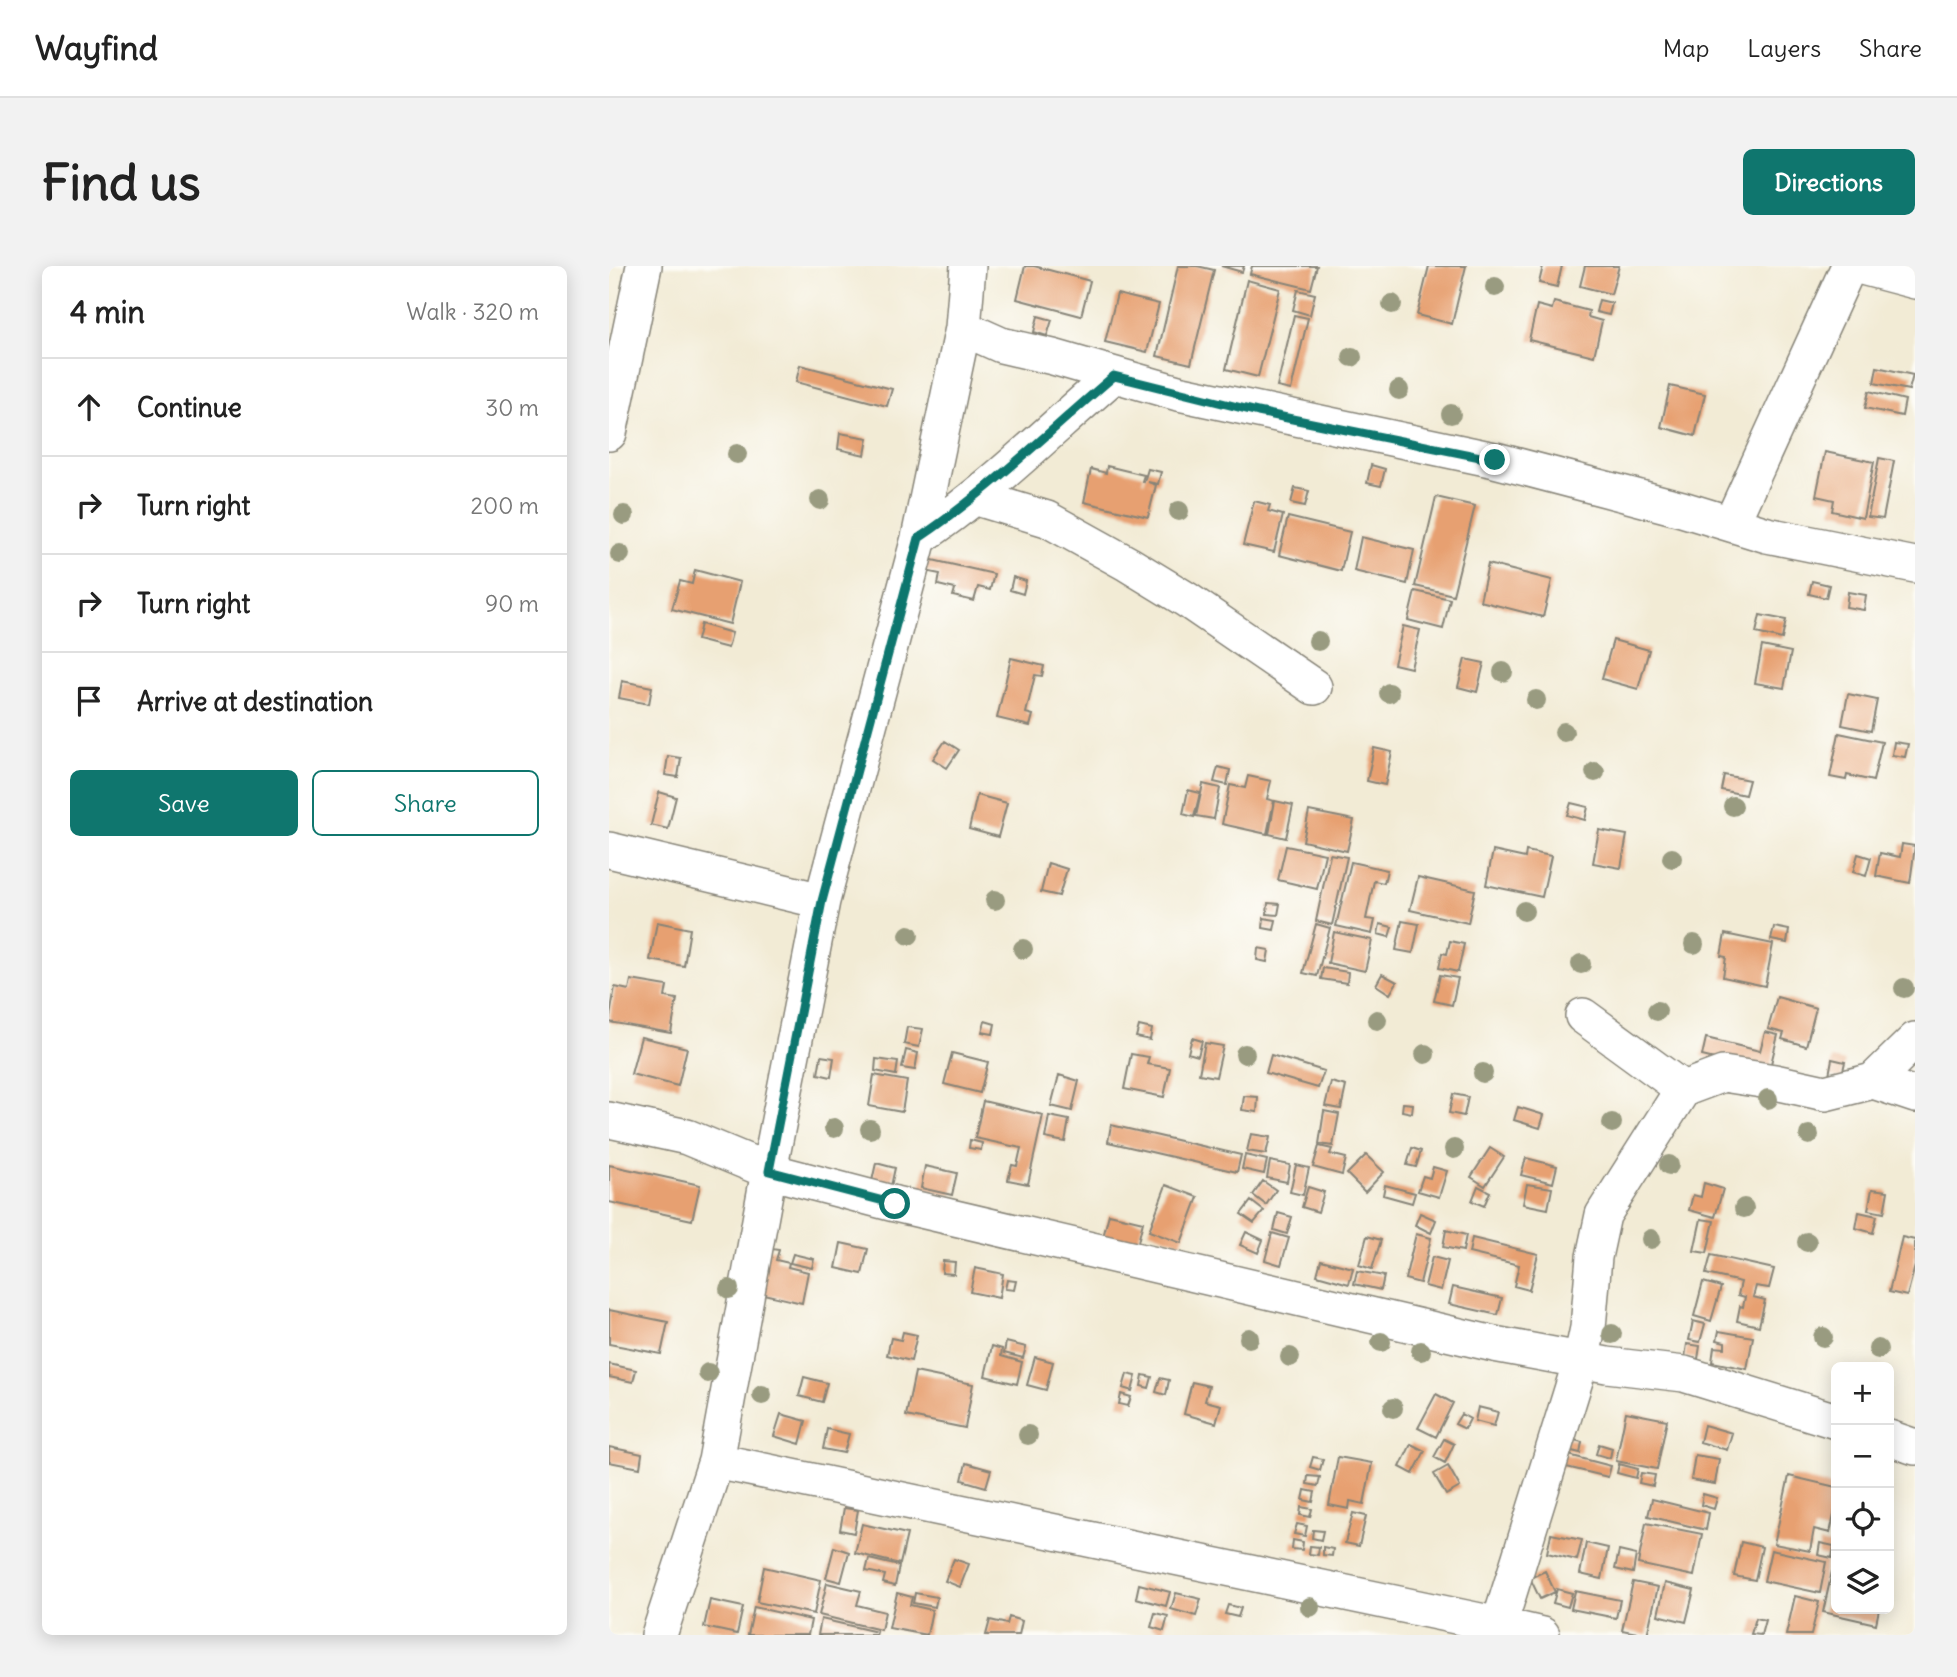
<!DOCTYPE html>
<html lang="en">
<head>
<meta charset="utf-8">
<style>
	body { margin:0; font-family:Delius,sans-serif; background:#f2f2f2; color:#222 }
	.controls { position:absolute; right:21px; bottom:21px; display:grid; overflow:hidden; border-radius:10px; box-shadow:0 4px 18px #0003 }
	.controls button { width:63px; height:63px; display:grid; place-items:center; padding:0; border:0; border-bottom:2px solid #e0e0e0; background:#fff; color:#222; font:35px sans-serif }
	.stop { position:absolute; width:21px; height:21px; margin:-16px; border:5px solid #0f766e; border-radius:50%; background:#fff }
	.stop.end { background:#0f766e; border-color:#fff; box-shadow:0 2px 7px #0008 }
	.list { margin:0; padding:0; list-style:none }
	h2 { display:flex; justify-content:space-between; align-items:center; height:91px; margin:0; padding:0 28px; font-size:30px }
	h2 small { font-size:23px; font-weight:400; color:#767676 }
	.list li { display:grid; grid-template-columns:46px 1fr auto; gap:21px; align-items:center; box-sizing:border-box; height:98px; padding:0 28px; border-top:2px solid #e0e0e0 }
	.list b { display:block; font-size:26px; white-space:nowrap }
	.list em { font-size:23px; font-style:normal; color:#767676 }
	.actions { display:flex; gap:14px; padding:21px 28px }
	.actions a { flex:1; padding:16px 0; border:2px solid #0f766e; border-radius:10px; text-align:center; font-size:24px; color:#0f766e }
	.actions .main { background:#0f766e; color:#fff }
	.icon { flex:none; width:38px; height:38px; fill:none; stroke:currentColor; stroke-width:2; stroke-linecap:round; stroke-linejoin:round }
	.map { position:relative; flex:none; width:1306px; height:1369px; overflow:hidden; border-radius:10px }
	header { display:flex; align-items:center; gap:42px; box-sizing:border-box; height:98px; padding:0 35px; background:#fff; border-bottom:2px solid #e0e0e0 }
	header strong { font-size:33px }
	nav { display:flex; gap:38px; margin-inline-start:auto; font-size:24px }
	.intro { display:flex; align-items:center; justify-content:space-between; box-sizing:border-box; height:168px; padding:0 42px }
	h1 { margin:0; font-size:49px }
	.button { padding:18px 32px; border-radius:10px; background:#0f766e; color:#fff; font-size:24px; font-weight:700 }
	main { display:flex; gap:42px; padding:0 42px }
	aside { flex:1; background:#fff; border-radius:10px; box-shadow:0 4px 18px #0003 }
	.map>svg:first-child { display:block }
</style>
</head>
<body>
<header>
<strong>Wayfind</strong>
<nav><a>Map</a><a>Layers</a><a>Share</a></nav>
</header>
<div class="intro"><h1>Find us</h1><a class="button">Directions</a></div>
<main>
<aside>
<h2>4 min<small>Walk · 320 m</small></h2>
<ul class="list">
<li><svg class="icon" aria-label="ahead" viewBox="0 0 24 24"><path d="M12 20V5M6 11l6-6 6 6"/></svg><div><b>Continue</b></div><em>30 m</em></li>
<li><svg class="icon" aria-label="right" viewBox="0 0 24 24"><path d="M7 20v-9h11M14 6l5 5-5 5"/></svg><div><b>Turn right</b></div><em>200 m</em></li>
<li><svg class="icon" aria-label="right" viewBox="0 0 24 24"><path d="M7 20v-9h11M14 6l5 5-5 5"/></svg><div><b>Turn right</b></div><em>90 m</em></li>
<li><svg class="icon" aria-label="arrive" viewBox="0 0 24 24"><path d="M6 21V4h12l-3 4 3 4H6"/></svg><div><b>Arrive at destination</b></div></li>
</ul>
<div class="actions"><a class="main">Save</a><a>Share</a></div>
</aside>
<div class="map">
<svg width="1306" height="1369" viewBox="0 0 1306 1369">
	<rect width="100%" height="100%" fill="#fdfcf7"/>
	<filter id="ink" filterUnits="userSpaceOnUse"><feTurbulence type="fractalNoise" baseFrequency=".0143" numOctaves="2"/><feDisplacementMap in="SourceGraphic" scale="14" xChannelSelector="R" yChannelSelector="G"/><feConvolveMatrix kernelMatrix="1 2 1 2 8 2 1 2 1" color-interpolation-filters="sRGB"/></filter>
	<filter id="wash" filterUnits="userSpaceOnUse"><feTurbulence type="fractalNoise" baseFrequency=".00686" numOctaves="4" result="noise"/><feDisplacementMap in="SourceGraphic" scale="28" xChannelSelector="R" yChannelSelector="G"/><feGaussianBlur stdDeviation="1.57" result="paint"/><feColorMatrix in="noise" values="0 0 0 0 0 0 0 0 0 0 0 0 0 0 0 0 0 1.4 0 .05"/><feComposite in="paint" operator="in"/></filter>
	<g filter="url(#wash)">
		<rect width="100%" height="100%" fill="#f2ebd5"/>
		<g id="blocks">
			<!-- building -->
			<path fill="#e7a071" d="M416,0H425L481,15L472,50L408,33Z
				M569,0H588L605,4L582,98L548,90Z
				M612,0H635L633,6Z
				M643,0H708L702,23L641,8Z
				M820,0H857L843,58L808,49Z
				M934,0H953L948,21L930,17Z
				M976,0H1010L1002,28L971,20Z
				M638,14L671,23L649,111L617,103Z
				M689,24L706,28L701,49L684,44Z
				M508,28L550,38L538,86L496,76Z
				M990,34L1003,37L1000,49L987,46Z
				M945,36L980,45L979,51L993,55L985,90L920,74L928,39L943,43Z
				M685,49L699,52L682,124L668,121Z
				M429,50L443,54L438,70L425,66Z
				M191,99L283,123L278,140L187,116Z
				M1268,101L1304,109L1300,124L1265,117Z
				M1061,120L1096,128L1086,170L1052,161Z
				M1260,125L1296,134L1293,150L1256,142Z
				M231,167L259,172L256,189L229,183Z
				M1216,186L1265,196L1254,252L1223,245L1225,234L1207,230Z
				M1270,192L1285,195L1274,253L1259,251Z
				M762,199L776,203L772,220L758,217Z
				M498,200L535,209L533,215L535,216L539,203L552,206L549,218L539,216L547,219L539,251L475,236L482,203L497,207Z
				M686,222L700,225L696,240L682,237Z
				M827,231L866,240L844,329L806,320Z
				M645,235L661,239L659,245L674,249L665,286L634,279Z
				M679,251L741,266L732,305L670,289Z
				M752,271L805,284L798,318L745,305Z
				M319,293L385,308L381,324L369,321L365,335L344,330L346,323L329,319L331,308L316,305Z
				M879,298L943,314L934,351L871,335Z
				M86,304L131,316L121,358L63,343L71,315L83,318Z
				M404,311L417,315L414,328L401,324Z
				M1203,315L1220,319L1217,332L1200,328Z
				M806,325L841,333L834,363L799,354Z
				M1239,326L1257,329L1255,344L1237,341Z
				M1151,349L1177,354L1173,373L1147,367Z
				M92,358L123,367L119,382L88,374Z
				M794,360L811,364L802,402L785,398Z
				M1004,374L1040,384L1029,423L993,413Z
				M1153,380L1182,386L1175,422L1146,417Z
				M402,392L435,400L433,410L426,409L417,447L424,449L421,460L388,452Z
				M856,393L875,397L868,426L849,421Z
				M13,415L43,421L40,438L10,432Z
				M1239,428L1268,434L1262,465L1233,459Z
				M1230,467L1273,476L1264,515L1238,509L1237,514L1221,511Z
				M336,475L350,484L338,502L324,493Z
				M1285,476L1299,478L1296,491L1283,489Z
				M765,482L783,486L776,519L758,515Z
				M59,490L72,492L69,511L56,509Z
				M609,501L621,504L618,519L605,516Z
				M1115,509L1140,514L1136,529L1112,524Z
				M639,510L662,515L658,533L665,535L658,568L613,558L621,519L636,522Z
				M594,518L611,522L605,553L587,550Z
				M579,524L591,527L585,551L574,548Z
				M50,526L67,531L59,563L42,559Z
				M368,529L398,537L389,571L360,563Z
				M666,535L684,539L677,572L660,568Z
				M962,537L979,541L976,554L958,549Z
				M700,545L745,554L738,585L694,575Z
				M990,564L1018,569L1012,602L984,597Z
				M1293,578L1306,580L1301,617L1267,610L1271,587L1291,591Z
				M677,580L716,588L708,623L669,614Z
				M884,585L916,592L917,585L942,590L933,631L877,619Z
				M721,588L738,591L723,659L707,655Z
				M1249,588L1262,592L1257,610L1244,606Z
				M742,596L778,604L775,617L765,615L757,653L766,654L763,668L727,660Z
				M439,597L458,603L450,630L432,626Z
				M809,611L866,624L859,657L801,644Z
				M659,637L671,638L669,649L658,648Z
				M655,652L667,654L665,664L654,662Z
				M793,655L810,658L804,687L787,684Z
				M48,656L81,663L75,700L41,694Z
				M707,658L721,662L708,710L694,707Z
				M771,658L783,661L780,671L769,668Z
				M1165,661L1180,664L1178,677L1162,674Z
				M725,666L763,674L756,705L719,697Z
				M1116,668L1164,678L1156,720L1114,711L1117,691L1112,690Z
				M841,675L855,678L849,706L830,702L833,687L838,688Z
				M649,682L660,684L658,696L648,694Z
				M714,702L739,706L738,717L712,713Z
				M773,708L788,716L781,728L767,719Z
				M831,709L849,712L843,739L825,735Z
				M22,714L58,720L56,731L68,733L62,767L0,756L6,721L20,724Z
				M1168,731L1207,742L1197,780L1173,773L1175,767L1159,763Z
				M376,755L386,758L384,768L373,766Z
				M530,760L543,763L541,774L527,771Z
				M298,761L314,763L310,781L295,778Z
				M1156,766L1169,769L1160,806L1093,790L1097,772L1151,785Z
				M32,771L78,782L69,820L22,808Z
				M583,772L593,775L589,790L579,787Z
				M596,777L614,780L607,811L590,808Z
				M297,784L309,787L306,804L293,802Z
				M343,787L379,796L371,827L335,818Z
				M522,788L540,791L538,798L561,802L555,831L515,823Z
				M662,789L715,805L709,822L657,807Z
				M212,790L225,792L222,811L209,808Z
				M267,793L289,796L287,809L266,805Z
				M1223,793L1236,796L1232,813L1220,809Z
				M265,809L298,815L293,846L260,840Z
				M450,809L470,815L463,845L442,840Z
				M722,816L737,820L732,843L716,840Z
				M844,828L859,831L855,850L840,847Z
				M635,830L649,831L648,846L633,844Z
				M374,835L434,849L419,918L399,914L403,899L408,900L412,882L366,872Z
				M794,837L804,838L803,847L793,845Z
				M909,841L935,849L931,862L905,854Z
				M715,845L730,848L724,880L710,878Z
				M440,850L460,854L456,876L436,872Z
				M502,859L632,889L628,906L499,876Z
				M642,868L661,871L657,888L638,885Z
				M361,874L373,877L372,884L360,882Z
				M710,880L723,883L721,888L737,892L733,909L704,901Z
				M803,882L812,885L807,901L798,899Z
				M881,882L895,891L876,920L862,911Z
				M636,889L658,894L655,908L633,903Z
				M757,889L775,906L756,926L738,908Z
				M917,892L948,900L944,917L912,909Z
				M661,895L681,899L678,916L658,912Z
				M267,897L286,902L282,920L263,915Z
				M0,899L91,919L83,954L0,936Z
				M687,899L700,902L694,929L681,926Z
				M316,900L348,907L343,929L312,922Z
				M824,901L838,905L830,931L809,925L814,910L821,912Z
				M654,915L667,924L657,939L644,929Z
				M1095,917L1114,923L1106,951L1080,944L1084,929L1092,931Z
				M918,918L943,922L939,943L914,938Z
				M557,919L589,931L572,977L540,965Z
				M776,919L806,927L803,937L774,929Z
				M869,920L881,926L875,940L863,935Z
				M699,921L715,926L709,946L693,941Z
				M1263,923L1279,925L1275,947L1259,944Z
				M642,935L655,945L645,957L632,948Z
				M1250,946L1268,950L1264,967L1247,962Z
				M669,947L683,951L678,968L665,964Z
				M811,947L827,954L822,967L806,959Z
				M500,948L534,956L527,984L493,975Z
				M1092,953L1105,955L1098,987L1085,985Z
				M837,964L857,969L854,985L834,981Z
				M637,966L654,974L649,987L631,979Z
				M663,967L680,972L672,999L656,994Z
				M807,968L822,972L811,1017L796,1013Z
				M758,970L772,974L763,1003L750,999Z
				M1293,971L1306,974V1000L1298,1030L1280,1026Z
				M863,972L929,988L920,1024L905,1020L910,999L860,987Z
				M232,977L259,983L253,1008L227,1002Z
				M156,982L170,984L167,994L180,997L179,1001L199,1006L193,1037L146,1026Z
				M184,988L205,993L203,1002L181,997Z
				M1102,989L1165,1003L1160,1022L1147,1020L1144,1031L1156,1034L1150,1060L1128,1055L1131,1040L1134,1041L1136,1031L1129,1029L1132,1016L1097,1008Z
				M823,991L839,995L832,1024L816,1020Z
				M712,994L744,1002L740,1018L708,1009Z
				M334,995L346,996L345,1008L333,1007Z
				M366,1002L394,1008L390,1032L361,1026Z
				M748,1005L775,1010L772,1024L745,1018Z
				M398,1014L407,1015L405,1024L396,1023Z
				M1094,1016L1112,1021L1102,1055L1085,1050Z
				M844,1021L893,1032L889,1049L840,1038Z
				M0,1044L59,1056L52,1088L0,1078Z
				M1084,1055L1096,1058L1091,1076L1080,1074Z
				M1110,1065L1144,1071L1138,1103L1103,1096L1105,1081L1116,1082V1076L1108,1074Z
				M294,1066L308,1069L302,1095L278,1089L282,1072L292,1074Z
				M397,1076L417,1081L414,1092L395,1087Z
				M1078,1078L1091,1080L1089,1093L1076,1091Z
				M383,1080L393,1083L392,1090L413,1096L408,1118L376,1110Z
				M426,1091L444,1096L437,1124L418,1119Z
				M0,1098L27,1104L24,1116L0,1111Z
				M306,1106L364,1118L356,1162L297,1150Z
				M518,1108L527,1110L523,1125L514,1122Z
				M534,1109L543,1111L540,1122L532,1120Z
				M195,1111L218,1117L213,1136L190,1130Z
				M551,1112L560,1114L557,1129L547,1126Z
				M583,1116L600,1120L596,1135L612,1139L607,1157L575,1148Z
				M512,1128L522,1131L519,1140L510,1138Z
				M827,1128L844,1137L827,1171L809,1162Z
				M869,1141L889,1146L885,1160L866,1155Z
				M1017,1146L1058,1154L1048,1203L1007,1195Z
				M172,1148L197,1155L191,1178L165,1170Z
				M852,1148L861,1153L856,1163L846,1158Z
				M1095,1159L1123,1167L1118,1184L1091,1176Z
				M218,1163L240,1168L235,1187L214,1183Z
				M950,1170L973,1176L971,1187L947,1181Z
				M835,1173L845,1178L836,1197L825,1191Z
				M802,1178L816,1185L804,1208L791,1201Z
				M990,1178L1003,1182L1001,1192L987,1188Z
				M0,1181L33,1188L31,1202L0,1196Z
				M948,1186L1002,1200L999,1211L945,1198Z
				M1086,1189L1110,1193L1106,1218L1082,1214Z
				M704,1191L714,1193L711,1204L701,1201Z
				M729,1191L763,1197L755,1238L741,1235L740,1243L720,1239Z
				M357,1197L382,1204L377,1221L353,1214Z
				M1010,1198L1029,1203L1027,1212L1008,1207Z
				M839,1200L851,1221L837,1229L825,1208Z
				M1032,1207L1046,1209L1044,1220L1030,1217Z
				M699,1210L711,1211L709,1220L698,1218Z
				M1180,1210L1227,1221V1240L1221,1267L1205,1263L1201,1285L1165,1278Z
				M696,1224L706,1226L704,1236L694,1234Z
				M1094,1228L1108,1232L1105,1243L1092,1239Z
				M1043,1233L1100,1247L1097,1264L1039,1250Z
				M692,1241L703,1243L701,1251L691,1249Z
				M235,1242L249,1244L245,1267L231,1264Z
				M744,1247L757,1250L750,1280L736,1277Z
				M1037,1257L1093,1268L1085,1310L1029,1298Z
				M253,1258L298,1268L291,1298L246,1287Z
				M688,1258L698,1260L696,1270L685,1268Z
				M704,1264L714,1265L712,1274L703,1272Z
				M942,1268L973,1274L968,1294L938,1287Z
				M684,1274L694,1276L693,1284L683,1283Z
				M1132,1276L1153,1281L1146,1314L1125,1310Z
				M977,1277L999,1282L993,1313L971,1308Z
				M1211,1277L1225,1280L1223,1292L1209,1289Z
				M701,1280L710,1281L709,1289L700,1288Z
				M225,1281L240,1286L232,1316L217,1312Z
				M714,1281L724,1283L723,1290L714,1289Z
				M1162,1284L1217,1296L1211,1327L1155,1315Z
				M1010,1285L1027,1289L1024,1307L1006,1303Z
				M260,1293L290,1300L286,1320L274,1317L276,1309L257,1305Z
				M345,1293L360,1298L351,1321L336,1315Z
				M155,1301L212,1314L205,1348L148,1336Z
				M936,1305L946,1326L931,1333L921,1312Z
				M1223,1306L1227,1307V1343H1270L1267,1358L1214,1346Z
				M1024,1316L1049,1321L1038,1369L1013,1364Z
				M218,1317L252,1325L248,1339L276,1346L272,1364L210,1349Z
				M1056,1317L1085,1324L1077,1356L1049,1349Z
				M530,1318L561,1326L557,1340L527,1332Z
				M948,1323L963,1327L959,1341L944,1337Z
				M966,1325L1011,1334L1007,1352L962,1343Z
				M288,1327L303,1331L301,1339L323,1344L318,1369L280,1362Z
				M306,1327L328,1331L326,1341L304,1337Z
				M567,1327L592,1333L587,1350L562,1343Z
				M1186,1330L1210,1336L1202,1369H1177Z
				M101,1334L134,1341L128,1368L95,1361Z
				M619,1339L632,1342L629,1351L616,1348Z
				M145,1341L202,1354L199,1369H139Z
				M546,1347L559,1350L555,1365L542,1361Z
				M400,1351L413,1355L410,1369H377L381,1354L398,1358Z
				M1147,1352L1156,1354L1152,1369L1142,1368Z
				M212,1353L268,1366L267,1369H209Z"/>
		</g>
	</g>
	<g filter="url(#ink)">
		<use href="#blocks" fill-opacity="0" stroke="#878478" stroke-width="2"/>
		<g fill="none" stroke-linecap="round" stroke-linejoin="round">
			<!-- minor casing -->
			<g stroke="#878478" stroke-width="38">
				<path id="minor" d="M1249,0L1306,15
					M354,62L392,79L444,91L569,127L886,194L1073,243L1158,269L1306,299
					M0,167L35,0
					M365,231L438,253L519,298L578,334L705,421
					M1122,258L1240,0
					M310,272C380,225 440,165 504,110
					M0,584L213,635L160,905L107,1195L50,1369
					M213,635L310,272L354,62L359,0
					M1264,815L1306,829
					M1074,823L1114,808L1166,816L1216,827L1264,815L1306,774
					M0,854L78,871L160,905L286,938L885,1078L998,1099L1075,1108L1227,1155
					M1280,1172L1306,1181
					M107,1195L890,1359L886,1369
					M933,1369L890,1359L972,1095L979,1062L985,991L994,949L1074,823L974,750"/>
			</g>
			<!-- minor -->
			<use href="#minor" stroke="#fff" stroke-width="35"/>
		</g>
		<!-- trees -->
		<g fill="#999b80">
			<circle cx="886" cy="21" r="10"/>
			<circle cx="783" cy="38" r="10"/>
			<circle cx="743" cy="91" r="10"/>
			<circle cx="790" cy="124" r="10"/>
			<circle cx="842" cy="148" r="10"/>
			<circle cx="128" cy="188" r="10"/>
			<circle cx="211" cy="234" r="10"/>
			<circle cx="570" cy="245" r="10"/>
			<circle cx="15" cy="249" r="10"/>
			<circle cx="11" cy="288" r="10"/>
			<circle cx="709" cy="375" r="10"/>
			<circle cx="894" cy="406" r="10"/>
			<circle cx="780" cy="427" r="10"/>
			<circle cx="927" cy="434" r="10"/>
			<circle cx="955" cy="466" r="10"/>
			<circle cx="986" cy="506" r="10"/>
			<circle cx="1124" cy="540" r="10"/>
			<circle cx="1063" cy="592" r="10"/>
			<circle cx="386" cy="634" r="10"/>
			<circle cx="915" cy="645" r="10"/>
			<circle cx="300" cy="669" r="10"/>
			<circle cx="1085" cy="678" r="10"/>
			<circle cx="414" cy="683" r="10"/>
			<circle cx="972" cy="698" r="10"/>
			<circle cx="1295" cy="722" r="10"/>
			<circle cx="1048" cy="745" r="10"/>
			<circle cx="768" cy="754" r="10"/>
			<circle cx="636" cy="788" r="10"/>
			<circle cx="816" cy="788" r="10"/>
			<circle cx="874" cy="807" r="10"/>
			<circle cx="1159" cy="833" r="10"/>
			<circle cx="1003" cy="857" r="10"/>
			<circle cx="225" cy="862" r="10"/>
			<circle cx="261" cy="863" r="10"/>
			<circle cx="1200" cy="869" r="10"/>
			<circle cx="845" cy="883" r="10"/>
			<circle cx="1060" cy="899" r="10"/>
			<circle cx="1135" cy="942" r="10"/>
			<circle cx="1042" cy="973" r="10"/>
			<circle cx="1198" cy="976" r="10"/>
			<circle cx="120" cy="1023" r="10"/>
			<circle cx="1003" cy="1068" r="10"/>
			<circle cx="1214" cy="1071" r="10"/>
			<circle cx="640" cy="1072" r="10"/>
			<circle cx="772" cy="1076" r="10"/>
			<circle cx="1269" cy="1083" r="10"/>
			<circle cx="812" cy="1085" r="10"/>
			<circle cx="681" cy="1091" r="10"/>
			<circle cx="99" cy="1107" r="10"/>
			<circle cx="153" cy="1129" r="10"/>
			<circle cx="784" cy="1142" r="10"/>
			<circle cx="419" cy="1169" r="10"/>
			<circle cx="701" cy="1341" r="10"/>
		</g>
	</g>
	<g fill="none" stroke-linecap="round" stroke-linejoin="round" filter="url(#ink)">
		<!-- route -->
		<path stroke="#0f766e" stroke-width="9" d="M286,938L160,905L213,635L310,272C380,225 440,165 505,110L649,146L886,194"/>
	</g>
</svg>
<div class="controls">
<button>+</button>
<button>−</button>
<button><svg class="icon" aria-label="locate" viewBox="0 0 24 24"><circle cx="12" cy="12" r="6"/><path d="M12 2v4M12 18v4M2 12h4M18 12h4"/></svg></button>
<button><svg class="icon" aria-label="layers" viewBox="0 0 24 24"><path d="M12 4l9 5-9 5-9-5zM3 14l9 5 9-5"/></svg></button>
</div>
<div class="stop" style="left:286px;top:938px"></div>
<div class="stop end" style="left:886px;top:194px"></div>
</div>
</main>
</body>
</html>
